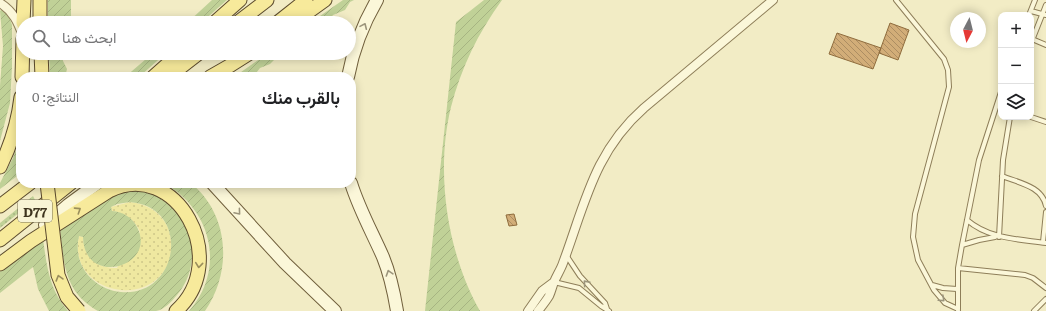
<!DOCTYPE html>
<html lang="ar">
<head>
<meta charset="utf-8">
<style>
	body { margin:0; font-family:Literata,Vazirmatn,serif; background:#f6f6f6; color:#202124; direction:rtl }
	.controls { position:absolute; right:12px; top:12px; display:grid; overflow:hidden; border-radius:8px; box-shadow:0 2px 10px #0003 }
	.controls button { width:36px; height:36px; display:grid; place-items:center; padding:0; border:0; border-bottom:1px solid #e0e0e0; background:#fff; color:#202124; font:20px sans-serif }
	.compass { position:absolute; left:950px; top:12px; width:36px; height:36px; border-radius:50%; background:#fff; box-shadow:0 2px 10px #0003; rotate:187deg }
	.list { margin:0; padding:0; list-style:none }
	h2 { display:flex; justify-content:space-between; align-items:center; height:52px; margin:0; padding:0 16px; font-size:17px }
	h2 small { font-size:13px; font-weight:400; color:#757577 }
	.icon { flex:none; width:22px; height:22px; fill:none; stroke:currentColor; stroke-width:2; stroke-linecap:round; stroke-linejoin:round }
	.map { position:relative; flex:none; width:1046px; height:311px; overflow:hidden; direction:ltr }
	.search { position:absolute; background:#fff; box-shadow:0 2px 10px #0003; left:16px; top:16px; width:340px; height:44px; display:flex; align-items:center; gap:10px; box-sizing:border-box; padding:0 14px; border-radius:22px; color:#757577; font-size:15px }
	.panel { position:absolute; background:#fff; box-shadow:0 2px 10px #0003; left:16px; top:72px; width:340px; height:116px; border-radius:16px; direction:rtl }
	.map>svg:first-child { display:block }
</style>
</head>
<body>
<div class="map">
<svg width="1046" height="311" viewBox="0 0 1046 311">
	<defs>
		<pattern id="grass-dots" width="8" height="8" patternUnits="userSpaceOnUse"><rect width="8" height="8" fill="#c0d197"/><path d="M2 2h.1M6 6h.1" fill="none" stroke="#a6b482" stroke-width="1.8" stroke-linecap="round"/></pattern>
		<pattern id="sand-dots" width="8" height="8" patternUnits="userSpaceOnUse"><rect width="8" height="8" fill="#efe8a0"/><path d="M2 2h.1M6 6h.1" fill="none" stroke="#cec789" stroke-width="1.8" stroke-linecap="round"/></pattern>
		<pattern id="garden-furrows" width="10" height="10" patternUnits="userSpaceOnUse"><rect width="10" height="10" fill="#c0d197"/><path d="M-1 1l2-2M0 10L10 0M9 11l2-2" fill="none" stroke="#a6b482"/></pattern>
		<pattern id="building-back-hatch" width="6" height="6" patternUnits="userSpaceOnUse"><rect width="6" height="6" fill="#d2ad78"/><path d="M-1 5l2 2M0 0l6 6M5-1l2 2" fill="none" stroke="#ac8d62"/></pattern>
	</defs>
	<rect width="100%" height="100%" fill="#f2ecc5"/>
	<!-- grass -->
	<path fill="url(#grass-dots)" d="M33,196L35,200L0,228V223Z"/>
	<!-- sand -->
	<path fill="url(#sand-dots)" d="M130,202C147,204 161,212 168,228C172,239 172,251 169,261C151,311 67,293 79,236L83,237C84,257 98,269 117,268L140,232C136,221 124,212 112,211L111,207Z"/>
	<!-- garden -->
	<path fill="url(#garden-furrows)" fill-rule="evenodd" d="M48,0H71V23H48Z
		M212,0H227L201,23H187Z
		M343,0H354L350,2L345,10L333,15L327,23H310Z
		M484,0H502C478,33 461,68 451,107C435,172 447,253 480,311H425L456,22Z
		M3,8L9,16L12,25V67L10,103L0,141V86L3,46L0,11Z
		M49,53H63V61L67,69L65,77H50Z
		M153,53H166L139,77H125Z
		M268,53H282L278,56L270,64L260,68L253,77H234Z
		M21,137V173L0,189V183L13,158Z
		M164,183H191L192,184C230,216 232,272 205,311H189C226,269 212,210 164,183Z
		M122,189C133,190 144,190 154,195C192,213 205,262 177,295C172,301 164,310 156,311C145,311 133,311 122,311C115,311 105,311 98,311C94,309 89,305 85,302C63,283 63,255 60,227ZM130,202C192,207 180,297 121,292C110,291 101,287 93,280C80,269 75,252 79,236L83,237C84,288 158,267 137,227C132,217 123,212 112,211L111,207L117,204Z
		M43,239C47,267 49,289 68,311H49L38,289L33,267L0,293V272Z"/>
	<!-- building -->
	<path fill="url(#building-back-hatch)" stroke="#8f6c3d" d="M890,23L909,30L898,60L879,53Z
		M837,33L881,48L873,69L829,54Z
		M514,214L517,225L509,226L506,215Z"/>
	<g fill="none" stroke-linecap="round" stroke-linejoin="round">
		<!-- lane casing -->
		<g stroke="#8e7e59" stroke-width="6">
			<path id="lane" d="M896,0L944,59L948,70L949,87L915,214L913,237L918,260L934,290L945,303L958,309
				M1031,11L1046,15
				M1029,15L1035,0
				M1032,39L1046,45
				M1031,43L1046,5
				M1031,117L1046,122
				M1002,176C1019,183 1042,186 1046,206
				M967,220C989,239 1018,239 1046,243
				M999,237L1003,160L1010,117
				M1043,242L1046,212
				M962,245L979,240L995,237
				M566,255L580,276L605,303L607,309
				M958,268L1025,275L1033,278L1046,288
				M554,282L579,288L601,306L609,311
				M932,285L943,288L957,289
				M958,310V268L962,245L979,160L1001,92
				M1034,311L1046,299"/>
		</g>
		<!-- street casing -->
		<g stroke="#8e7e59" stroke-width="10">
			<path id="street" d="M0,3C13,11 18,22 23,36
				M528,311L542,291L554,282
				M538,311C542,306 546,301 549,296C551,292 552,287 554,282C557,275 561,269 563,263C585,204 594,152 644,108L773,0"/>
		</g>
		<!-- secondary casing -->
		<g stroke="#705f3c" stroke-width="14">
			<path id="secondary" d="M348,77C353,50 363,24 377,0
				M212,183L285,263L335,311
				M351,183C359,209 372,232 383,257C390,274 394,293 397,311
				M45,225L68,205L98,183"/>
		</g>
		<!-- primary casing -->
		<g stroke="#5c4b2d" stroke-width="15">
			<path id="primary" d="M40,0V23
				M23,23L24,0
				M214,23L240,0
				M237,23L267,0
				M277,23L306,0
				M293,23L325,0
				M41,53L42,77
				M22,77L23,39
				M153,77L180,53
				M168,77L199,53
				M210,77L231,65L250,53
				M0,167C11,145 18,122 21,97
				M0,206L30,183
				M0,240L71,183
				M0,264L31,241L109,191C176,157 233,260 176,311"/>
		</g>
		<!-- lane -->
		<use href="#lane" stroke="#fbf7d9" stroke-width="4"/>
		<!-- street -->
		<use href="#street" stroke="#fbf7d9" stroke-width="8"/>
		<!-- secondary -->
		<use href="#secondary" stroke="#fbf7d9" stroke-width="12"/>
		<!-- primary -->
		<use href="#primary" stroke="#f7ea9b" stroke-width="13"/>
		<!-- primary-bridge casing -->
		<g stroke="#5c4b2d" stroke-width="15" stroke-linecap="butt">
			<path id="primary-bridge" d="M47,183L58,275L67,297L79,311"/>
		</g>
		<!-- primary-bridge -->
		<use href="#primary-bridge" stroke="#f7ea9b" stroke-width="13"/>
	</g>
	<!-- one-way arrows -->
	<defs><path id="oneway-chevron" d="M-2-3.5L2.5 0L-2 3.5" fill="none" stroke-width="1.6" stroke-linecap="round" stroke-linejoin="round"/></defs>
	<g stroke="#9c957c">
		<use href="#oneway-chevron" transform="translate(364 26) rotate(-66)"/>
		<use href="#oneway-chevron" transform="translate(238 212) rotate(50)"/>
		<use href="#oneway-chevron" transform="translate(389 273) rotate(-108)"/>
		<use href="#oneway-chevron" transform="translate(586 283) rotate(-131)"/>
		<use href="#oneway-chevron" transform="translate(942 299) rotate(42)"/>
	</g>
	<g stroke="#9a8e5c">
		<use href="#oneway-chevron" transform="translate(78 210) rotate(-33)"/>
		<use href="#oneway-chevron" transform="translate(199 265) rotate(96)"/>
		<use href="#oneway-chevron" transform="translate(59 278) rotate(-106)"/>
	</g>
	<g text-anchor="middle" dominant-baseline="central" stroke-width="3.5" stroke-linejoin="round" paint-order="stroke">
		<!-- shield labels -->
		<rect fill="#f8f4d5" stroke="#756d55" stroke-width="1" x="18" y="200" width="34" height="22" rx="3"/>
		<g font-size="13" font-weight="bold" fill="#3d331e">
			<text x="35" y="211">D77</text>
		</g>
	</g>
</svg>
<div class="controls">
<button>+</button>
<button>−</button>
<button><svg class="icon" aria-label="layers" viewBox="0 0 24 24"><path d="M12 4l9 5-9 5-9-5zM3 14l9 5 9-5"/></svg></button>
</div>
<svg class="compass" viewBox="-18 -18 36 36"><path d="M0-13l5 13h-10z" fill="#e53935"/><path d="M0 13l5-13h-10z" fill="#757577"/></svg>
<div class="search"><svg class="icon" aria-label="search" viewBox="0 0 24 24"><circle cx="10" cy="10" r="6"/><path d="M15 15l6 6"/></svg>ابحث هنا</div>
<section class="panel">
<h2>بالقرب منك<small>النتائج: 0</small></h2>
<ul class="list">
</ul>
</section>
</div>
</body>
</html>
